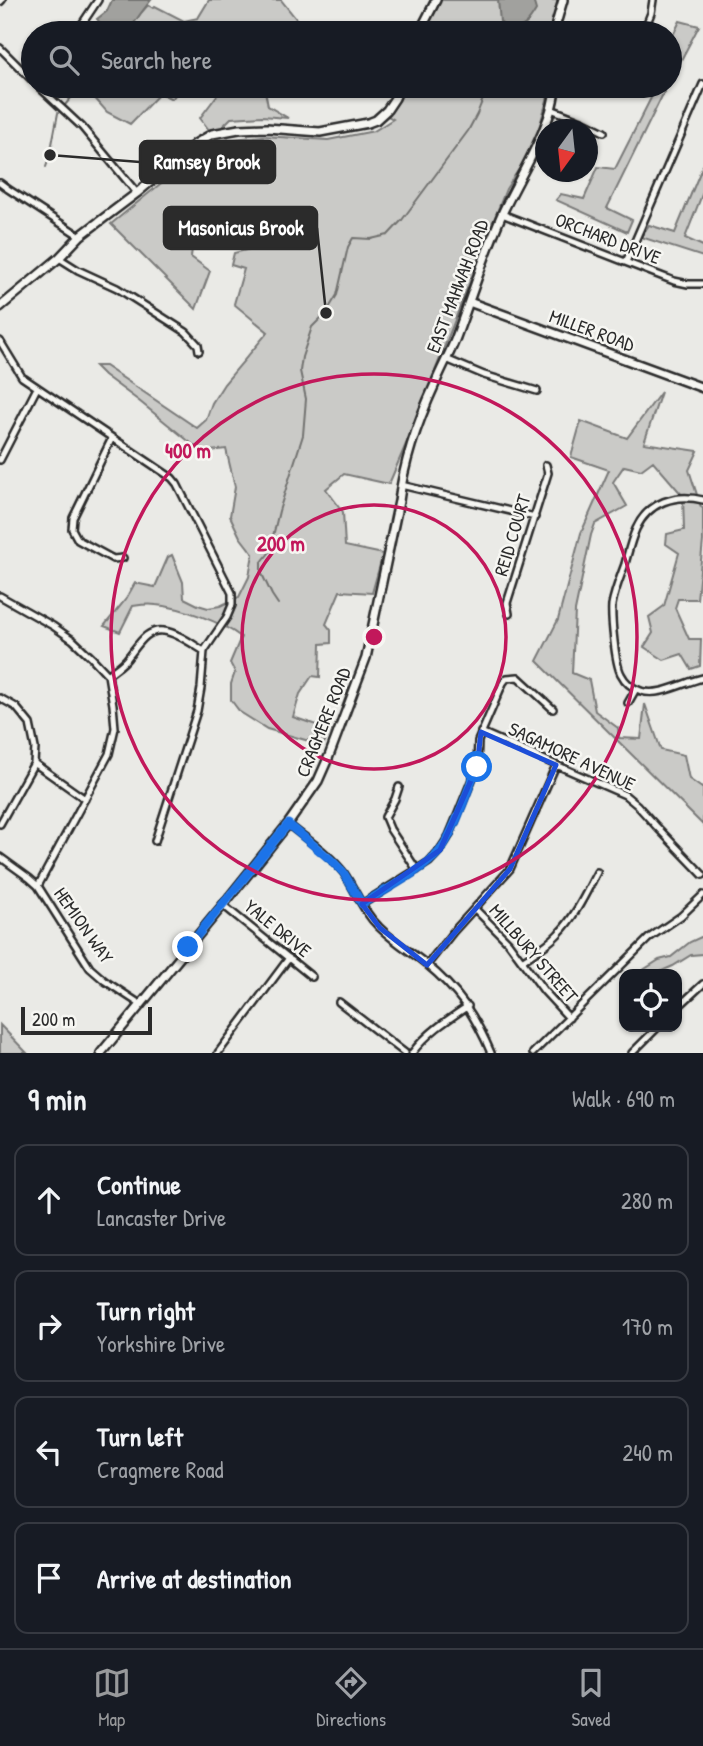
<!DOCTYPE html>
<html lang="en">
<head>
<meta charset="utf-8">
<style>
	body { margin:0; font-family:"Patrick Hand",sans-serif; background:#20242c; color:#f1f3f6 }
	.controls { position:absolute; right:21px; bottom:21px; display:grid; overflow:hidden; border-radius:14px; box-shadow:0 2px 5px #0004 }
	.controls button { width:63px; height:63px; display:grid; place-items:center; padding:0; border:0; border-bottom:2px solid #363941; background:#171b24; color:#f1f3f6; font:35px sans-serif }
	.compass { position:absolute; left:535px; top:119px; width:63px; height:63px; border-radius:50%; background:#171b24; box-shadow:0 2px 5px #0004; rotate:195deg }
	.scale { position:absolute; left:21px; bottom:18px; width:131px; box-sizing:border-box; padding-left:7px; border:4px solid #2b2b2b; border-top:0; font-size:19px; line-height:24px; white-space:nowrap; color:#2b2b2b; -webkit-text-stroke:5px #f6f6f2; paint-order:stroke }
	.stop { position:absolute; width:21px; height:21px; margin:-16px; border:5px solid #1a73e8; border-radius:50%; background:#fff }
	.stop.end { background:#1a73e8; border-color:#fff; box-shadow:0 2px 7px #0008 }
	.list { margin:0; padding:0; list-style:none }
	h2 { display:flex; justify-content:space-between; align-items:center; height:91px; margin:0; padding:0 28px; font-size:30px }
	h2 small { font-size:23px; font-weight:400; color:#9ea1a6 }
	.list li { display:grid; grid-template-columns:46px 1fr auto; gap:21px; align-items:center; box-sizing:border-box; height:112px; margin:0 14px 14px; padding:0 14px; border:2px solid #363941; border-radius:14px }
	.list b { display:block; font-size:26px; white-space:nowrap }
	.list p { margin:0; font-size:23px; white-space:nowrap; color:#9ea1a6 }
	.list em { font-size:23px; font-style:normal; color:#9ea1a6 }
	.icon { flex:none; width:38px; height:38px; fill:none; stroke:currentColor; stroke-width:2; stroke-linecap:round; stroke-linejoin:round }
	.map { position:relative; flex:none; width:703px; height:1053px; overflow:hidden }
	.search { position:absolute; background:#171b24; box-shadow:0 2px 5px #0004; left:21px; right:21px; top:21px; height:77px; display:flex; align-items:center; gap:18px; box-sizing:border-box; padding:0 24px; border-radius:38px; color:#9ea1a6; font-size:26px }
	.sheet { height:595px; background:#171b24 }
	nav { display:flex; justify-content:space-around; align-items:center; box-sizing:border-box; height:98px; border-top:2px solid #363941; background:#171b24; font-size:19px; color:#9ea1a6 }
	nav a { display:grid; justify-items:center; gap:4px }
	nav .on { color:#98999b }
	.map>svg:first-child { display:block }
</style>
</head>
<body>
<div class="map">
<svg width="703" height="1053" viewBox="0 0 703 1053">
	<rect width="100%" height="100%" fill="#eaeae6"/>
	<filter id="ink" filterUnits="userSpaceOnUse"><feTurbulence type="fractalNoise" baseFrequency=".0143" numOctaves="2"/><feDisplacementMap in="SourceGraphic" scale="14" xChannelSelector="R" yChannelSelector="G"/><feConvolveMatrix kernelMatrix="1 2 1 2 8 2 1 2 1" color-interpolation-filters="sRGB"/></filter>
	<g filter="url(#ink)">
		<!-- green -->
		<path fill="#cacac7" stroke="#7a7a79" stroke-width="2" d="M209,0H281L301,25L299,33H127L141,13L148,5L153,8L155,6L184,21L198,18Z
			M439,0H558L550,33H424Z
			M680,21L699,26L670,81V41Z
			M84,86H182L172,99L160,93L130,124L107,112Z
			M213,86H264L268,106L288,118L262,116L231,118L221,128L209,130L200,118L218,94Z
			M400,86H551L534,146L506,189L412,430L389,484L344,474L326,489L343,512L345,546L383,554L372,593L340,591L326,624L331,630V643L321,644L320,677L312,676L300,694L293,717L331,730L323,745L267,729L240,712L231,700V684L235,672L230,663L241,637C222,622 180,607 156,605C149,604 140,605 133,606L120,632L104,626L126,599L135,583L155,587L168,557L172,555L183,582L184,598L198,605L208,608L220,606L239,597L249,577L253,554L240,537L230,516L235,487L226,449L202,452L139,401L104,375L95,366H105L197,428L206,420L212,403L224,384L268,332L234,304L244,269L231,265L234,253L250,249L247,230L194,232L191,257L210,271L196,309L111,224L203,149L223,140L263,136L328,140L374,131L393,119L386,115Z
			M657,86H667L607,208L632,220L627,232L556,200L561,194L584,199L598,167L615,169Z
			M703,165V192L685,238L703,246V257L641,237L649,225L675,233Z
			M661,392L644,443L698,451L689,470L701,507L703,508V541L697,599H678L675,608L689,639H701L700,666L691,669L682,654L664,660L644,647L653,633L649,617L664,606L679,553L666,544L667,534L684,530L683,496L653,461L641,470L624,466L613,482L627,506L595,524L591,535L575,611L572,673L589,680L595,711L618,728L619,738L641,739L645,704L661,750L684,755L689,779L702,788L703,787V825L537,661L558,620L581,533L609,470L571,457L581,421L627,438Z
			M701,937H703V954L691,955L673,966L655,974H637L659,960L671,957L690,942Z
			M0,1025L27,1053H0Z"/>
		<!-- water -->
		<path fill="#a1a19e" stroke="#727270" stroke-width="2" d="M112,0H151L141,13L127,33H108L97,19L107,11Z
			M498,0H533L536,10C529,22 524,29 509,30L500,22Z"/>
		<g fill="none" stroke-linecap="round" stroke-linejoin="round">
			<!-- stream -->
			<path stroke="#727270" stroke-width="2" d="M497,33L505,26
				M65,105L81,86
				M46,167L50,155L58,113
				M278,604L272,595L261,572V563L269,553L279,511L303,435L306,399L300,371L302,357L312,327L326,313L337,295L348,247L353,238L371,239L388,235L402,220L468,131L477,114L488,86"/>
			<!-- street casing -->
			<g stroke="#2b2b2b" stroke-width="10">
				<path id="street" d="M0,2L2,0
					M76,33L98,0
					M643,33L651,13L653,0
					M0,48L33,81
					M38,86L82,127L137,193
					M551,109L584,122L604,132
					M0,183L8,189L80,236
					M502,214L674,281L688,284H703
					M59,258L78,270L117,288L186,332L198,345L199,351
					M626,262L703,84
					M0,341L22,377L172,478L177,484L232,593V605L227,617L204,651L201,688L197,711L155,841
					M446,359L484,375L537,391
					M112,438L73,518L72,529L78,540L113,559L123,558
					M0,460L37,388
					M401,485L535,517
					M703,500C676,493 648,502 636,529C631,540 628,553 625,564C620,578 614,592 612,605C611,618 615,663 621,674C625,682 632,688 641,691C660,697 684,682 703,678
					M0,596L53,626L73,640L92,658L108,675L113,705L115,728L109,754L38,886
					M509,614L507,603L548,473L546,465
					M108,675C115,669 124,664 129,656C138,645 147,628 164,631C178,633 192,644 204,651
					M0,698L16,707L30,724L35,748L34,763L0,824
					M628,703L636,689
					M481,732L625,795L637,805L656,826L703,875
					M34,763L85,799
					M399,787L395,799L385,817L390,829L417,870
					M288,824C306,839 330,854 344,873C356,891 363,912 379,927C393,941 410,951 425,963C458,990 475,1015 491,1053
					M0,857L29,878L38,886L90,968L105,981L140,1004
					M362,904L429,862L440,850L449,836L477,767L478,741L503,683L507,678L518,677L553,709
					M223,905L312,977
					M475,909L508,942L544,991L569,1018
					M522,961C534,953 548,945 558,934C575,917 586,893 597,872
					M427,965L453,932L510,869L556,765
					M339,1002L405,1053
					M677,1008L703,984
					M218,1053L289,958
					M412,1053C427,1033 447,1020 468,1006
					M533,1053L649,938L681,916L703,895
					M632,1053L658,1027"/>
			</g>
			<!-- secondary casing -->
			<g stroke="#2b2b2b" stroke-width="12">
				<path id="secondary" d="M419,33L436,0
					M555,33L556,24L563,0
					M469,302L703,388
					M0,307L59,258L80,236L137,193L195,144L212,134L239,129L267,128L320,132L368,123L376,120L387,110L395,98L400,86
					M101,1053L223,905L288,824L318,781L329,756L366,658L399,501C404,460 418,421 435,384C441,369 449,355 455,340C471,298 484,255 502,214C518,178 554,124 555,86"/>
			</g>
			<!-- street -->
			<use href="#street" stroke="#f6f6f2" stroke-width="5"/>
			<!-- secondary -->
			<use href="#secondary" stroke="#f6f6f2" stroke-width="7"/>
		</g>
	</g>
	<g fill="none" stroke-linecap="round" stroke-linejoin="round" filter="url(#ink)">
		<!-- route -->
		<path stroke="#1a73e8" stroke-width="9" d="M188,947L288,824L331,860L343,872L362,904C385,890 421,872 439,852C454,834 468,789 477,767"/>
	</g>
	<!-- marked area -->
	<path fill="none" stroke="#1d4ed8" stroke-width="5" stroke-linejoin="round" d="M481,732L556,765L510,869L427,965L380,928L362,904L440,850L477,767Z"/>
	<!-- distance rings -->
	<g fill="none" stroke="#c2185b" stroke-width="3.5">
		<circle cx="374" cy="637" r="132"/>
		<circle cx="374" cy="637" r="263"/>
	</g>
	<g text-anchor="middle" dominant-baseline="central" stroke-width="5" stroke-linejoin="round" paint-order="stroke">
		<!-- street labels -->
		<g font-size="19" fill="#2b2b2b" stroke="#f6f6f2">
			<text transform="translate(608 238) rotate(21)">ORCHARD DRIVE</text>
			<text transform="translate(457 286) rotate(-69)">EAST MAHWAH ROAD</text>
			<text transform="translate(592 330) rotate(20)">MILLER ROAD</text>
			<text transform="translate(512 535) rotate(-73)">REID COURT</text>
			<text transform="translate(323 722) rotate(-68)">CRAGMERE ROAD</text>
			<text transform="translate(572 756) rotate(25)">SAGAMORE AVENUE</text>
			<text transform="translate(84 925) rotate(55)">HEMION WAY</text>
			<text transform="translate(278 928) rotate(39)">YALE DRIVE</text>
			<text transform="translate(534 953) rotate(49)">MILLBURY STREET</text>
		</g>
	</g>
	<circle cx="374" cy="637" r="10" fill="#c2185b" stroke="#f6f6f2" stroke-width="3.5"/>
	<g font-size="21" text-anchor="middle" font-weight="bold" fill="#c2185b" stroke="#f6f6f2" stroke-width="5" stroke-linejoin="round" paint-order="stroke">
		<text x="188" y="458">400 m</text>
		<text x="281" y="551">200 m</text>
	</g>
	<!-- callouts -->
	<path fill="none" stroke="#2b2b2b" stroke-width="2.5" d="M50 155L140 162M326 313L317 228"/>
	<g fill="#2b2b2b" stroke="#f6f6f2" stroke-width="2.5">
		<circle cx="50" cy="155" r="7"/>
		<circle cx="326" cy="313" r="7"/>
	</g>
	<g fill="#2b2b2b" stroke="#2b2b2b" stroke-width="2.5">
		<rect x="140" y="141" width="135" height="42" rx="7"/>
		<rect x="164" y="207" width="153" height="42" rx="7"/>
	</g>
	<g font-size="21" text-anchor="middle" font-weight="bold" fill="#fff">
		<text x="207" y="169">Ramsey Brook</text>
		<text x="241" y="235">Masonicus Brook</text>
	</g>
</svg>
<div class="controls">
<button><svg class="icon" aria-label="locate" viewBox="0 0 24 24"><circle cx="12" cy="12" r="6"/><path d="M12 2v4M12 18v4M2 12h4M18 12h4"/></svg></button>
</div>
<svg class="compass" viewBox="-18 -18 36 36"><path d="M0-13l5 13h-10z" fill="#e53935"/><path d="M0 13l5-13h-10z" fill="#9ea1a6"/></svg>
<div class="scale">200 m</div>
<div class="stop" style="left:477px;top:767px"></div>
<div class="stop end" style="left:188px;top:947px"></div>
<div class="search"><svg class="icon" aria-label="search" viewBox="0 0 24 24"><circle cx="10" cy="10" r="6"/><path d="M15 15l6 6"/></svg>Search here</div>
</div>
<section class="sheet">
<h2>9 min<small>Walk · 690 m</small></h2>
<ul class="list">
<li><svg class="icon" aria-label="ahead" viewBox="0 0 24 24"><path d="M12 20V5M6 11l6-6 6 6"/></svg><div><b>Continue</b><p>Lancaster Drive</p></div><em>280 m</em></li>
<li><svg class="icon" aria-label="right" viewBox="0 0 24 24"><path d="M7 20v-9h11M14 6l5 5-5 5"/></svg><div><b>Turn right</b><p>Yorkshire Drive</p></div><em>170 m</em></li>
<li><svg class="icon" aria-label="left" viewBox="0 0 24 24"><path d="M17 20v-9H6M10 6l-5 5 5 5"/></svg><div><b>Turn left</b><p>Cragmere Road</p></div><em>240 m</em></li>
<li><svg class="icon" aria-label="arrive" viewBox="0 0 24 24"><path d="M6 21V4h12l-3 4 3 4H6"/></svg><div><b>Arrive at destination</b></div></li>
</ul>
</section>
<nav>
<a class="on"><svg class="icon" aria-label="map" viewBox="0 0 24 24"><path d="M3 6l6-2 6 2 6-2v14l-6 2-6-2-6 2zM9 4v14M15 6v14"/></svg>Map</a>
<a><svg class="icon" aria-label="directions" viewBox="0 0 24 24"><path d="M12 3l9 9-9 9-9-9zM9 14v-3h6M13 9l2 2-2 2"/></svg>Directions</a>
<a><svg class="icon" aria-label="saved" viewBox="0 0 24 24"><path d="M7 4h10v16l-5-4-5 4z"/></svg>Saved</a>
</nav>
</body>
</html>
